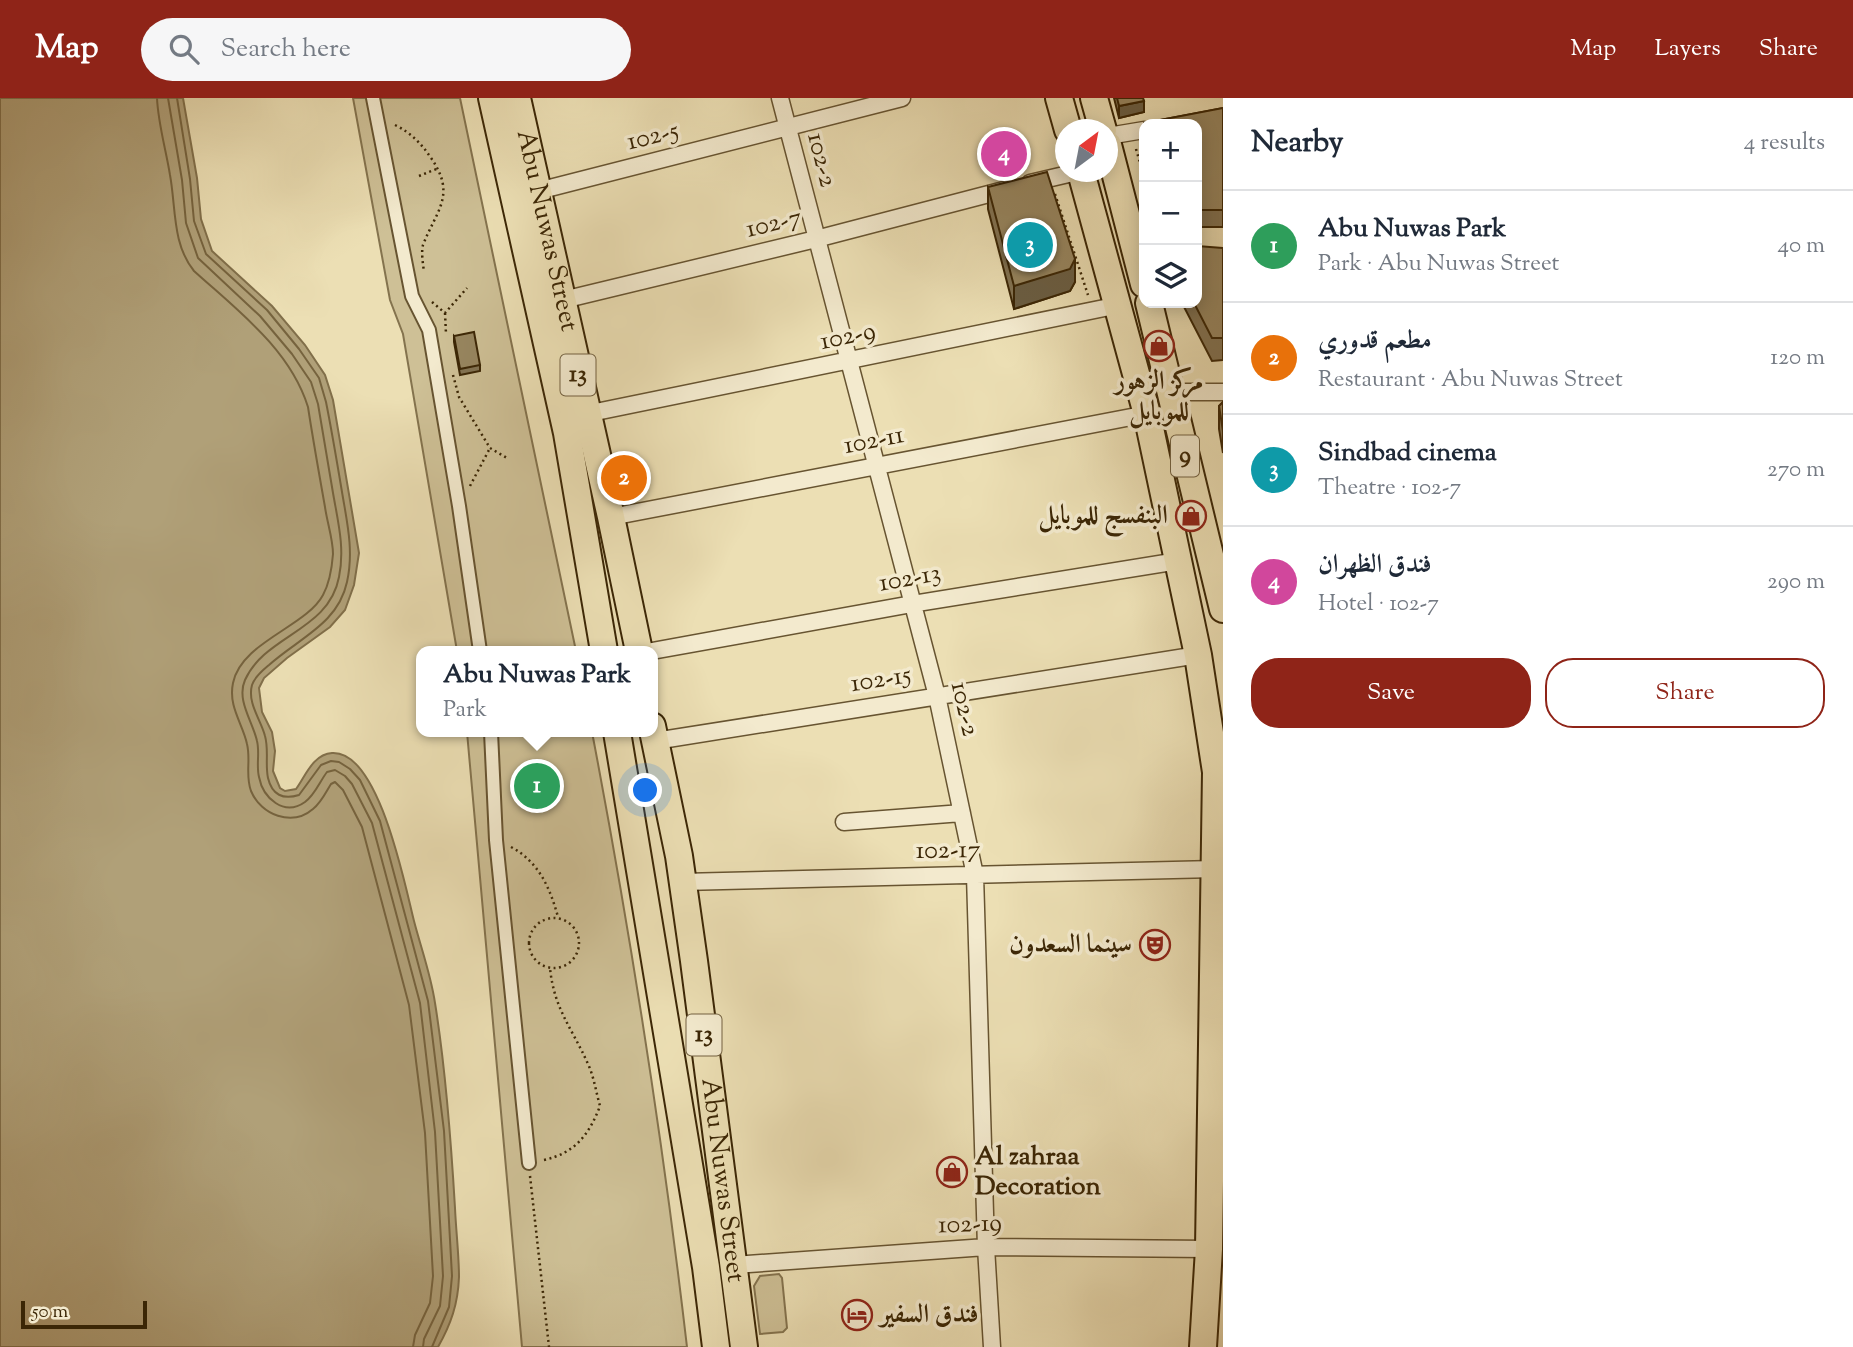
<!DOCTYPE html>
<html lang="en">
<head>
<meta charset="utf-8">
<style>
	body { margin:0; font-family:"Sorts Mill Goudy",Amiri,serif; background:#f6f6f7; color:#1f2937 }
	.controls { position:absolute; right:21px; top:21px; display:grid; overflow:hidden; border-radius:14px; box-shadow:0 4px 18px #0003 }
	.controls button { width:63px; height:63px; display:grid; place-items:center; padding:0; border:0; border-bottom:2px solid #e0e1e3; background:#fff; color:#1f2937; font:35px sans-serif }
	.compass { position:absolute; left:1055px; top:21px; width:63px; height:63px; border-radius:50%; background:#fff; box-shadow:0 4px 18px #0003; rotate:32deg }
	.scale { position:absolute; left:21px; bottom:18px; width:126px; box-sizing:border-box; padding-left:7px; border:4px solid #3b2605; border-top:0; font-size:19px; line-height:24px; white-space:nowrap; color:#3b2605; -webkit-text-stroke:5px #f3eace; paint-order:stroke }
	.you { position:absolute; left:646px; top:693px; width:24px; height:24px; margin:-18px; border:5px solid #fff; border-radius:50%; background:#1a73e8; box-shadow:0 0 0 10px #1a73e833 }
	.badge { display:grid; place-items:center; width:46px; height:46px; border-radius:50%; background:#8f2418; color:#fff; font-size:23px; font-weight:700 }
	.pin { position:absolute; translate:-50% -50%; border:4px solid #fff; box-shadow:0 2px 7px #0006 }
	.popup { position:absolute; left:416px; top:548px; width:242px; height:91px; box-sizing:border-box; display:grid; place-content:center; border-radius:14px; background:#fff; filter:drop-shadow(0 2px 5px #0005); font-size:23px; white-space:nowrap; color:#747a83 }
	.popup b { font-size:26px; color:#1f2937 }
	.popup::after { content:''; position:absolute; left:50%; top:100%; margin-left:-14px; border:14px solid transparent; border-top-color:#fff }
	.list { margin:0; padding:0; list-style:none }
	h2 { display:flex; justify-content:space-between; align-items:center; height:91px; margin:0; padding:0 28px; font-size:30px }
	h2 small { font-size:23px; font-weight:400; color:#747a83 }
	.list li { display:grid; grid-template-columns:46px 1fr auto; gap:21px; align-items:center; box-sizing:border-box; height:112px; padding:0 28px; border-top:2px solid #e0e1e3 }
	.list b { display:block; font-size:26px; white-space:nowrap }
	.list p { margin:0; font-size:23px; white-space:nowrap; color:#747a83 }
	.list em { font-size:23px; font-style:normal; color:#747a83 }
	.actions { display:flex; gap:14px; padding:21px 28px }
	.actions a { flex:1; padding:16px 0; border:2px solid #8f2418; border-radius:28px; text-align:center; font-size:24px; color:#8f2418 }
	.actions .main { background:#8f2418; color:#fff }
	.icon { flex:none; width:38px; height:38px; fill:none; stroke:currentColor; stroke-width:2; stroke-linecap:round; stroke-linejoin:round }
	.map { position:relative; flex:none; width:1223px; height:1249px; overflow:hidden }
	header { display:flex; align-items:center; gap:42px; box-sizing:border-box; height:98px; padding:0 35px; background:#8f2418; color:#fff }
	header strong { font-size:33px }
	nav { display:flex; gap:38px; margin-inline-start:auto; font-size:24px }
	.search { width:490px; height:63px; background:#f6f6f7; display:flex; align-items:center; gap:18px; box-sizing:border-box; padding:0 24px; border-radius:38px; color:#747a83; font-size:26px }
	main { display:flex }
	aside { flex:1; background:#fff }
	.map>svg:first-child { display:block }
</style>
</head>
<body>
<header>
<strong>Map</strong>
<div class="search"><svg class="icon" aria-label="search" viewBox="0 0 24 24"><circle cx="10" cy="10" r="6"/><path d="M15 15l6 6"/></svg>Search here</div>
<nav><a>Map</a><a>Layers</a><a>Share</a></nav>
</header>
<main>
<div class="map">
<svg width="1223" height="1249" viewBox="0 0 1223 1249">
	<rect width="100%" height="100%" fill="#ecdfb4"/>
	<filter id="stains"><feTurbulence type="fractalNoise" baseFrequency=".00286" numOctaves="4"/><feColorMatrix values="0 0 0 0 .2 0 0 0 0 .09 0 0 0 0 .02 0 0 0 .5 -.17"/></filter>
	<radialGradient id="worn" r=".72"><stop offset=".6" stop-color="#630" stop-opacity="0"/><stop offset="1" stop-color="#630" stop-opacity=".3"/></radialGradient>
	<!-- green -->
	<path fill="#cec096" stroke="#84734e" stroke-width="2" d="M353,0H460L576,553H457L403,236L390,202Z
		M467,634H592C631,838 663,1043 687,1249H522Z
		M779,1176L782,1180L787,1230L783,1234L760,1236L754,1188L760,1178Z"/>
	<!-- water -->
	<path fill="#b0a078" stroke="#816f4a" stroke-width="2" d="M0,0H183L197,80L201,121L212,153L272,208L305,247L325,277L333,302L359,455L354,487L345,512L330,529L287,560L264,580L259,590L262,614L272,634L275,653L273,673L280,690L285,693L296,691C305,679 313,656 332,655C379,652 405,788 414,823C421,850 431,877 435,905C446,973 451,1042 455,1110C456,1133 459,1157 459,1179C458,1206 451,1226 438,1249H0Z"/>
	<g fill="none" stroke-linecap="round" stroke-linejoin="round">
		<!-- shore -->
		<path stroke="#76633e" stroke-width="2" d="M157,0C158,25 166,52 170,77C176,109 172,146 194,173C237,212 290,251 308,309C313,342 319,375 325,409C327,424 333,441 333,456C332,469 329,486 323,497C306,529 241,544 233,585C228,609 243,626 247,646C251,662 245,677 251,693C261,717 292,729 313,711C321,705 326,694 331,686L335,684L343,692L362,729L409,907L425,1035L433,1178L430,1205L415,1237L413,1249
			M168,0L182,82L186,125L198,160L260,218L292,256L311,284L318,306C323,336 328,366 333,395C338,424 345,450 339,479C329,533 265,537 245,582C236,602 253,624 257,643C260,655 256,667 259,679C263,700 284,719 305,704C315,697 320,683 327,674L335,672L345,678L352,686L372,725L420,905L435,1034L443,1178L440,1208L424,1241L423,1249
			M177,0L190,81L194,123L206,156L267,212L299,251L319,280L326,304C332,334 337,364 342,394C347,424 354,453 347,484C338,526 299,540 269,567C263,572 255,578 252,587C247,605 261,622 265,638C269,652 265,666 268,680C272,697 283,702 299,697L321,667L331,663L339,664L350,671L360,682L380,723L428,903L444,1033L452,1178L449,1209L432,1249"/>
		<!-- pedestrian casing -->
		<g stroke="#675431" stroke-width="16">
			<path id="pedestrian" d="M373,0L412,198L429,232L459,408L480,553
				M491,634L496,742L529,1065"/>
		</g>
		<!-- minor casing -->
		<g stroke="#675431" stroke-width="19">
			<path id="minor" d="M780,0L937,598L975,777L986,1149L992,1249
				M1108,38L1144,32
				M1030,85L1077,74
				M538,93L902,0
				M563,202L816,141L1008,91
				M1170,294H1223
				M586,316L1119,207
				M611,419L1147,316
				M652,553L912,506L1178,463
				M655,643L1198,557
				M844,724L962,715
				M682,784L1215,771
				M734,1167L986,1149L1209,1151"/>
		</g>
		<!-- primary casing -->
		<g stroke="#3b2605" stroke-width="30">
			<g id="primary">
				<path d="M492,0L567,335L604,553"/>
				<path id="s1" d="M517,0L611,419L639,553"/>
				<path d="M1059,0L1068,32"/>
				<path d="M1094,0L1103,32"/>
				<path d="M1108,47L1144,186"/>
				<path d="M1081,74L1147,316L1198,557L1216,674L1209,1151L1203,1249"/>
				<path d="M1149,205L1223,511"/>
				<path id="s2" d="M652,628L679,758L694,863L744,1249"/>
				<path d="M617,634L706,1169L716,1249"/>
			</g>
		</g>
		<!-- path -->
		<path stroke="#3b2605" stroke-width="2.5" stroke-dasharray="2 3.5" stroke-linecap="butt" d="M395,27C411,35 421,45 431,60C457,97 436,113 423,147C421,154 423,166 424,174
			M1136,51L1144,78
			M419,78L439,70
			M1055,96L1088,197
			M432,204L445,215L467,190
			M445,215L446,236
			M453,277L459,299L490,350L507,360
			M470,388L490,350
			M511,749C539,764 550,790 558,819
			M529 845a25 25 0 1 1 50 0a25 25 0 1 1-50 0Z
			M544,1062C575,1055 589,1037 600,1008C596,994 594,979 588,966C572,930 554,911 550,870
			M530,1078L549,1249"/>
		<!-- pedestrian -->
		<use href="#pedestrian" stroke="#f3eace" stroke-width="12"/>
		<!-- minor -->
		<use href="#minor" stroke="#f3eace" stroke-width="16"/>
		<!-- primary -->
		<use href="#primary" stroke="#ecdfb4" stroke-width="26"/>
	</g>
	<!-- wall -->
	<path fill="#827353" stroke="#3b2605" stroke-width="2" d="M1114,0H1143L1144,14L1119,20Z
		M1223,10V129H1197V26H1144V44V25Z
		M988,89L1075,184L1070,193L1014,211L988,111Z
		M1223,150V262L1212,263L1182,205H1197Z
		M454,238L480,267V273L460,277L454,244Z
		M1223,304V355L1219,331V308Z"/>
	<!-- shaded-wall -->
	<path fill="#6a5e43" stroke="#3b2605" stroke-width="2" d="M1144,3V14L1119,20V8Z
		M1075,161V184L1070,193L1014,211V188Z"/>
	<!-- building -->
	<path fill="#978660" stroke="#3b2605" stroke-width="2" d="M1117,0H1143L1144,3L1119,8Z
		M1223,10V112H1197V26L1144,27V25Z
		M1047,74L1075,161L1070,171L1014,188L988,89Z
		M1197,148L1223,150V240H1212L1194,205H1197Z
		M474,234L480,267L460,271L454,238Z
		M1223,304V333L1219,308Z"/>
	<!-- icons -->
	<defs>
		<g id="shop-ring" transform="scale(1.575)"><circle r="9.5" fill="#f3eace" stroke="#8f2418" stroke-width="1.5"/><path d="M-5-2.5h2.3a2.7 3.5 0 0 1 5.4 0H5L5.5 6h-11ZM-1.5-2.5h3a1.5 2.3 0 0 0-3 0Z" fill="#8f2418"/></g>
		<g id="theatre-ring" transform="scale(1.575)"><circle r="9.5" fill="#f3eace" stroke="#8f2418" stroke-width="1.5"/><path d="M-5-5.5Q0-4 5-5.5V0Q5 5 0 6Q-5 5-5 0ZM-3.3-2.5H-1v1.5H-3.3ZM1-2.5H3.3v1.5H1ZM-2.8 1Q0 5.5 2.8 1Z" fill="#8f2418"/></g>
		<g id="hotel-ring" transform="scale(1.575)"><circle r="9.5" fill="#f3eace" stroke="#8f2418" stroke-width="1.5"/><path d="M-6-4.5h1.5V1H6V5H4.5V3h-9V5H-6ZM-4 0a1.8 1.8 0 1 1 3.6 0ZM.5 0V-2.5h3Q6-2.5 6 0Z" fill="#8f2418"/></g>
	</defs>
	<g fill-rule="evenodd">
		<use href="#shop-ring" x="1159" y="248"/>
		<use href="#shop-ring" x="1191" y="418"/>
		<use href="#theatre-ring" x="1155" y="847"/>
		<use href="#shop-ring" x="952" y="1074"/>
		<use href="#hotel-ring" x="857" y="1217"/>
	</g>
	<g text-anchor="middle" dominant-baseline="central" stroke-width="7" stroke-linejoin="round" paint-order="stroke">
		<!-- shield labels -->
		<g fill="#f3eace" stroke="#726141" stroke-width="2">
			<rect x="560.5" y="256.5" width="35" height="41" rx="5"/>
			<rect x="1171" y="337.5" width="28" height="41" rx="5"/>
			<rect x="686.5" y="916.5" width="35" height="41" rx="5"/>
		</g>
		<g font-size="24" font-weight="bold" fill="#3b2605">
			<text x="578" y="277">13</text>
			<text x="1185" y="358">9</text>
			<text x="704" y="937">13</text>
		</g>
		<!-- street labels -->
		<g font-size="26" fill="#3b2605" stroke="#f3eace">
			<text transform="translate(653 39) rotate(-14)">102-5</text>
			<text transform="translate(821 62) rotate(76)">102-2</text>
			<text transform="translate(774 126) rotate(-14)">102-7</text>
			<text stroke="none"><textPath href="#s1" startOffset="136">Abu Nuwas Street</textPath></text>
			<text transform="translate(848 239) rotate(-12)">102-9</text>
			<text transform="translate(874 343) rotate(-11)">102-11</text>
			<text transform="translate(910 481) rotate(-10)">102-13</text>
			<text transform="translate(881 582) rotate(-9)">102-15</text>
			<text transform="translate(964 611) rotate(77)">102-2</text>
			<text transform="translate(948 753) rotate(-1)">102-17</text>
			<text stroke="none"><textPath href="#s2" startOffset="460">Abu Nuwas Street</textPath></text>
			<text transform="translate(970 1127) rotate(-2)">102-19</text>
		</g>
		<!-- poi labels -->
		<g font-size="26" font-weight="bold" fill="#3b2605" stroke="#f3eace" text-anchor="end">
			<text x="1159" y="284" text-anchor="middle">مركز الزهور<tspan x="1159" dy="30">للموبايل</tspan></text>
			<text x="1168" y="418">البنفسج للموبايل</text>
			<text x="1132" y="847">سينما السعدون</text>
			<text x="975" y="1059" text-anchor="start">Al zahraa<tspan x="975" dy="30">Decoration</tspan></text>
			<text x="880" y="1217" text-anchor="start">فندق السفير</text>
		</g>
	</g>
	<rect width="100%" height="100%" filter="url(#stains)"/>
	<rect width="100%" height="100%" fill="url(#worn)"/>
</svg>
<div class="controls">
<button>+</button>
<button>−</button>
<button><svg class="icon" aria-label="layers" viewBox="0 0 24 24"><path d="M12 4l9 5-9 5-9-5zM3 14l9 5 9-5"/></svg></button>
</div>
<svg class="compass" viewBox="-18 -18 36 36"><path d="M0-13l5 13h-10z" fill="#e53935"/><path d="M0 13l5-13h-10z" fill="#747a83"/></svg>
<div class="scale">50 m</div>
<div class="you"></div>
<div class="pin badge" style="left:537px;top:688px;background:#2e9e5b">1</div>
<div class="popup"><b>Abu Nuwas Park</b>Park</div>
<div class="pin badge" style="left:624px;top:380px;background:#e8710a">2</div>
<div class="pin badge" style="left:1030px;top:147px;background:#0f9aa8">3</div>
<div class="pin badge" style="left:1004px;top:56px;background:#d1479c">4</div>
</div>
<aside>
<h2>Nearby<small>4 results</small></h2>
<ul class="list">
<li><span class="badge" style="background:#2e9e5b">1</span><div><b>Abu Nuwas Park</b><p>Park · Abu Nuwas Street</p></div><em>40 m</em></li>
<li><span class="badge" style="background:#e8710a">2</span><div><b>مطعم قدوري</b><p>Restaurant · Abu Nuwas Street</p></div><em>120 m</em></li>
<li><span class="badge" style="background:#0f9aa8">3</span><div><b>Sindbad cinema</b><p>Theatre · 102-7</p></div><em>270 m</em></li>
<li><span class="badge" style="background:#d1479c">4</span><div><b>فندق الظهران</b><p>Hotel · 102-7</p></div><em>290 m</em></li>
</ul>
<div class="actions"><a class="main">Save</a><a>Share</a></div>
</aside>
</main>
</body>
</html>
